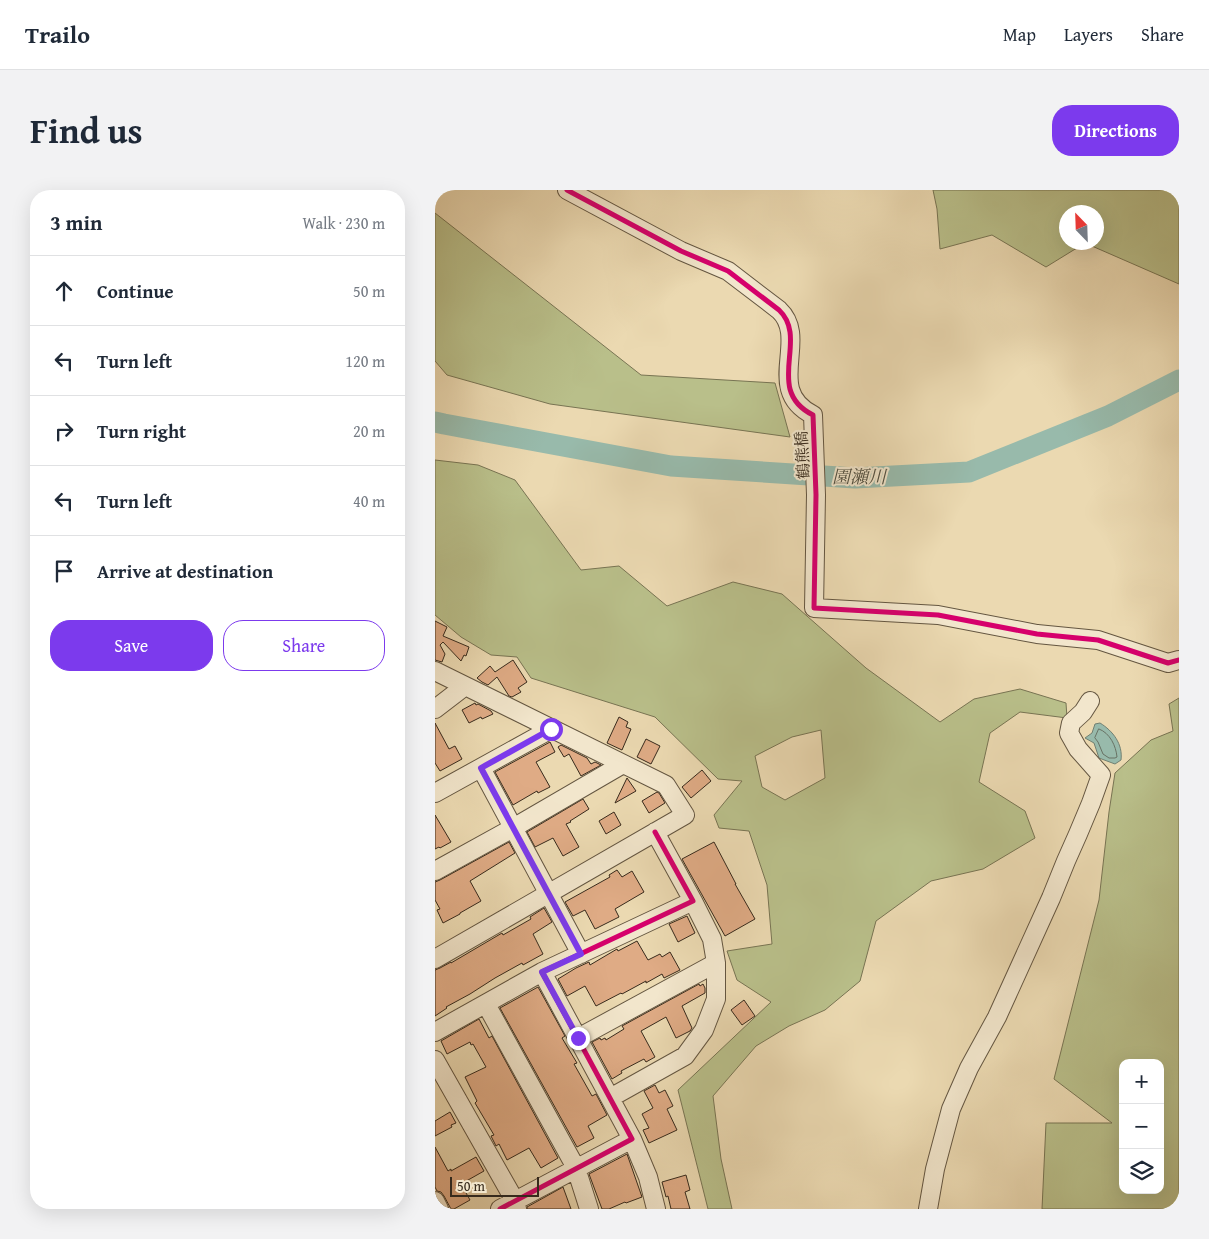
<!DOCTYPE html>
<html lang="en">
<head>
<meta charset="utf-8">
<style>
	body { margin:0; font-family:"Gentium Book Plus","Noto Serif JP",serif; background:#f2f2f3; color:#1f2937 }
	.controls { position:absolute; right:15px; bottom:15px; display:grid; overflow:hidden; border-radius:10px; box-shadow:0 5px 20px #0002 }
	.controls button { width:45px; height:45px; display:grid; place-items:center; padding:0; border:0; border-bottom:1px solid #e0e1e3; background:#fff; color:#1f2937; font:25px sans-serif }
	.compass { position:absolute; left:624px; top:15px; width:45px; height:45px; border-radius:50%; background:#fff; box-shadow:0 5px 20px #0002; rotate:337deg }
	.scale { position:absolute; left:15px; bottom:12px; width:89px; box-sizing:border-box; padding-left:5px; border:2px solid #372a1c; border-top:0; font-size:14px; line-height:18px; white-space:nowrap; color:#372a1c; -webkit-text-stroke:4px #f2e6cc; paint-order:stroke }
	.stop { position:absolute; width:15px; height:15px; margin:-11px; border:4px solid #7c3aed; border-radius:50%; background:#fff }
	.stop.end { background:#7c3aed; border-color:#fff; box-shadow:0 1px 5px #0008 }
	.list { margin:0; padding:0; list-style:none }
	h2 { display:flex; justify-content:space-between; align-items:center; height:65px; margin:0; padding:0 20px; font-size:21px }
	h2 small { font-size:16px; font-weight:400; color:#747a83 }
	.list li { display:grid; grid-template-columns:32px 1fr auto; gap:15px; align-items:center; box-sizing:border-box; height:70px; padding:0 20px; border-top:1px solid #e0e1e3 }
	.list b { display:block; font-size:19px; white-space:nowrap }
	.list em { font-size:16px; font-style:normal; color:#747a83 }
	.actions { display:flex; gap:10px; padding:15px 20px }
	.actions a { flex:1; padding:11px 0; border:1px solid #7c3aed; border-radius:20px; text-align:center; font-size:18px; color:#7c3aed }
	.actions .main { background:#7c3aed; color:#fff }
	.icon { flex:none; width:28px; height:28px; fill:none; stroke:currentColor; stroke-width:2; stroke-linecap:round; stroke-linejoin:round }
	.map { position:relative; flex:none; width:744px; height:1019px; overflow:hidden; border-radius:20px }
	header { display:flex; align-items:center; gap:30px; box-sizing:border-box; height:70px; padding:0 25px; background:#fff; border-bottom:1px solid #e0e1e3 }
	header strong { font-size:24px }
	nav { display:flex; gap:28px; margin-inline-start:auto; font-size:18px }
	.intro { display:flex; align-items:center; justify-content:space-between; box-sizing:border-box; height:120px; padding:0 30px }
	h1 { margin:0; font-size:35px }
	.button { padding:12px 22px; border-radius:20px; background:#7c3aed; color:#fff; font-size:18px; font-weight:700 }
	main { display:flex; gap:30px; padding:0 30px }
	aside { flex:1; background:#fff; border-radius:20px; box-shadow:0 5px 20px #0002 }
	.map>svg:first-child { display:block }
</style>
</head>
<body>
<header>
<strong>Trailo</strong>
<nav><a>Map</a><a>Layers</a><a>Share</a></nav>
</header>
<div class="intro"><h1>Find us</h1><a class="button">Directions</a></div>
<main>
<aside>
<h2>3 min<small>Walk · 230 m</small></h2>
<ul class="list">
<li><svg class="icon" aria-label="ahead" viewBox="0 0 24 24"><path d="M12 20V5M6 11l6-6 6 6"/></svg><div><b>Continue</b></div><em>50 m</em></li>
<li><svg class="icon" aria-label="left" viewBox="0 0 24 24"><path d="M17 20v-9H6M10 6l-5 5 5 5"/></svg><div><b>Turn left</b></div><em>120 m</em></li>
<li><svg class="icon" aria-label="right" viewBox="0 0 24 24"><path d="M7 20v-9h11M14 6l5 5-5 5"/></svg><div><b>Turn right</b></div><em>20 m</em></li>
<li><svg class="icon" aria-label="left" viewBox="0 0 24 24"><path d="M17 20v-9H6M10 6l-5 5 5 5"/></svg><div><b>Turn left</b></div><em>40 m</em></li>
<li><svg class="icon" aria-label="arrive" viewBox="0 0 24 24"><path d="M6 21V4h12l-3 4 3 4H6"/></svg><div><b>Arrive at destination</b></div></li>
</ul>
<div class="actions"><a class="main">Save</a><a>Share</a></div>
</aside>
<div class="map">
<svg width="744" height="1019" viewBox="0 0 744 1019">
	<rect width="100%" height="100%" fill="#ebd9b1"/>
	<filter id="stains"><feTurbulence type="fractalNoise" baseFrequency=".004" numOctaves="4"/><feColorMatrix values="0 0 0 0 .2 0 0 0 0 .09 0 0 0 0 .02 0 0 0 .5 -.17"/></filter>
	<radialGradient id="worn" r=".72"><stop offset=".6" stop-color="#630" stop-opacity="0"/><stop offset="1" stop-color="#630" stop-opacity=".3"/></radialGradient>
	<!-- green -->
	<path fill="#b9bf8a" stroke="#787453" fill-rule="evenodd" d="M498,0H744V94L650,53L611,77L557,45L505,59L502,19ZM662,22V52H632V22Z
		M0,23L206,185L340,193L355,247L115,214L12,185L0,171Z
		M0,270L43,275L80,290L146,380L184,376L232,416L298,392L347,404L431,478L505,532L539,509L585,499L631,513L632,528L585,522L555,543L544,592L590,621L600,648L548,679L496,691L441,731L425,791L390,820L354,836L321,856L278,906L286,969L297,1019H273L243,900L336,812L302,790L292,761L337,754L332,695L314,641L284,638L279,625L307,591L283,589L220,527L96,488L82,467L56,465L26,447L0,425ZM386,540L390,588L350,610L327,597L320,566L357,547Z
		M744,508V1019H607L611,933H677L619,889L664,710L674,622L680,583L716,550L738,541L734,514ZM688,873H725V1000H688Z"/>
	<!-- water -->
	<path fill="#98baab" stroke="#718072" d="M665,533C678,541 688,554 686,570L680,574L664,568L659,553L650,548L657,543L660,534Z"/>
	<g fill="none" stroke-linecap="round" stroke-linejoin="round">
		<!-- shore -->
		<path stroke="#687264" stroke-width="1" d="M664,539C675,543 681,556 682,567L680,568H674L668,564L663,552L660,548Z"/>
		<!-- river -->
		<path stroke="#98baab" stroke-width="21" d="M0,232L9,234L236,276L420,288L534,282L673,226L744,190"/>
	</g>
	<!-- building -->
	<path fill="#dfab85" stroke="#372a1c" d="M0,431L12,437L8,446L34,457L31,466L29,465L26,471L8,452L5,455L10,464L7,472L0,470Z
		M78,470L92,492L83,498L86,502L77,507L74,506L62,487L53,495L47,492L42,488L55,476L60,482Z
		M40,513L41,515L43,514L56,521L58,524L47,529L46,527L34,533L27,520Z
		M184,527L193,532L191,537L196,539L187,560L172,553Z
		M0,533L14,559L20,556L27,569L5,581L0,573Z
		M211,549L225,556L216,574L202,567Z
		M115,552L120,562L101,572L115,597L103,603L102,601L78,615L60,582Z
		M126,555L152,568L156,574L160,572L166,575L146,586L134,564L129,567L123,557Z
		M267,580L276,591L256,608L247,597Z
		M192,588L201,601L180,613Z
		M222,602L224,603L230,613L214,623L207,611Z
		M148,609L154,619L135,631L136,632L131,634L144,657L128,666L118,648L100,657L92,642Z
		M179,622L186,635L171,644L164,631Z
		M0,625L16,652L5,658L4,657L0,659Z
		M74,652L80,663L35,691L46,711L25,723V724L8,733L2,720L5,719L0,710V692L5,690Z
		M279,652L301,694H300L320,729L290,746L247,669Z
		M182,680L187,687L197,681L209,702L180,719L184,727L160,739L150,720L138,726L130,712L175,687L174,685Z
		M109,718L117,732L98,744L108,764L88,775L87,773L60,788L35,804L11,817L12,818L0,826V780L5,778L16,772V773L67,743L68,745L96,729L95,727Z
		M252,726L260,743L243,752L234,734Z
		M202,751L213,770L225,764L227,767L235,762L245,780L229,788L227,784L211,793V791L187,804L186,803L161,816L150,796L132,806L123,789L141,778L154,772L155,775L182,759L183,761Z
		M264,794L265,796L268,794L270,798V803L247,816L257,838L255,841L241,848L231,827L206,841L220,867L211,872L209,869L186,881L187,883L177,889L157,852L165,848L166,850L170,848L171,850L189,839L187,836Z
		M103,797L130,846L127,848L142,873L139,874L157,906L161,904L172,925L153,936L159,948L142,957L65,818Z
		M309,810L320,826L307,835L296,820Z
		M44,829L54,848L57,846L123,968L106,978L94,958L72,970L64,954L61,956L56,946L59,945L40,913L42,911L30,887L51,877L38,854L36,855L35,852L12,864L6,851Z
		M220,895L224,903L230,900L238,916L232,919L242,940L214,953L208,940L214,938L207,924L218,918L209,901Z
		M15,922L21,933L16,935L17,937L0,946V931Z
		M0,957L13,981L16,979V981L41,967L49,981L26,994L35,1010L19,1019H16L9,1006L6,1002L2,1001L0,997Z
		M192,964L207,1007L191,1013L190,1012L174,1019H167L154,984Z
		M251,985L255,1000L250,1002L255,1019H236L233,1006L231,1007L227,992Z
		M128,997L136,1019H92V1017Z"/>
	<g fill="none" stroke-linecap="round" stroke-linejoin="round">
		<!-- minor casing -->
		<g stroke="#645641" stroke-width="20">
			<path id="minor" d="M132,0L246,61L293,81L344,120C375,149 328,200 378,225L381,305L379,418L503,425L602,444L663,450L733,473L744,470
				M0,481L231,595L250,625L0,769
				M0,519L30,496
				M46,578L146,764
				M0,603L116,539
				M0,681L78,638L188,574
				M51,814L141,978L154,1019
				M0,842L107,782
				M143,848L281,773
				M0,870L80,1011L82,1019
				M175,908L250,866L269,840L281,809V773L277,749L258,711
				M197,949L213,987L221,1019
				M0,1011L4,1019
				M65,1019L197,949L107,782L258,711L220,642
				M493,1019L500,979L516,919L534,878L562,827L616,708L631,671L643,644L656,613L666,585L643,559L634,543L636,533L648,522L655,511"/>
		</g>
		<!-- minor -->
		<use href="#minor" stroke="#f2e6cc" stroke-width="18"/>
		<!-- cycleway casing -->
		<g stroke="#f2e6cc" stroke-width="8">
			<path id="cycleway" d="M132,0L246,61L293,81L344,120C375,149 328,200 378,225L381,305L379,418L503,425L602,444L663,450L733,473L744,470
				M65,1019L197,949L107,782L258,711L220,642"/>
		</g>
		<!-- cycleway -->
		<use href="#cycleway" stroke="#d6006c" stroke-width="5"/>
	</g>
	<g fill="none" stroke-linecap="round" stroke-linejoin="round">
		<!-- route -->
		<path stroke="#7c3aed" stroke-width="6" d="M116,539L46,578L146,764L107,782L143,848"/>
	</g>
	<g text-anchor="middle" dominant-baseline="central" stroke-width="4" stroke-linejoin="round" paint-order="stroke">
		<!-- street labels -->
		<g font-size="16" fill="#372a1c" stroke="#f2e6cc">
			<text transform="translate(367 265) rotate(-93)">鶴熊橋</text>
		</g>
		<!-- water labels -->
		<g font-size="18" font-style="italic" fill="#4f4e40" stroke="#f2e6cc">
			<text x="424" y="286">園瀬川</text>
		</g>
	</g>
	<rect width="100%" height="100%" filter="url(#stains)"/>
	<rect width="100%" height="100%" fill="url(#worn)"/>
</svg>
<div class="controls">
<button>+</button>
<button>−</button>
<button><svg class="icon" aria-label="layers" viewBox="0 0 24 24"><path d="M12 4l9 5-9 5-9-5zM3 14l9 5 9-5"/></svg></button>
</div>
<svg class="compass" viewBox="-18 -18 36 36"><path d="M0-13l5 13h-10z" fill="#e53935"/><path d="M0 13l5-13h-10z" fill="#747a83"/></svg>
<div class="scale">50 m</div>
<div class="stop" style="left:116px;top:539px"></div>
<div class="stop end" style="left:143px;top:848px"></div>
</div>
</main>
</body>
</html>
